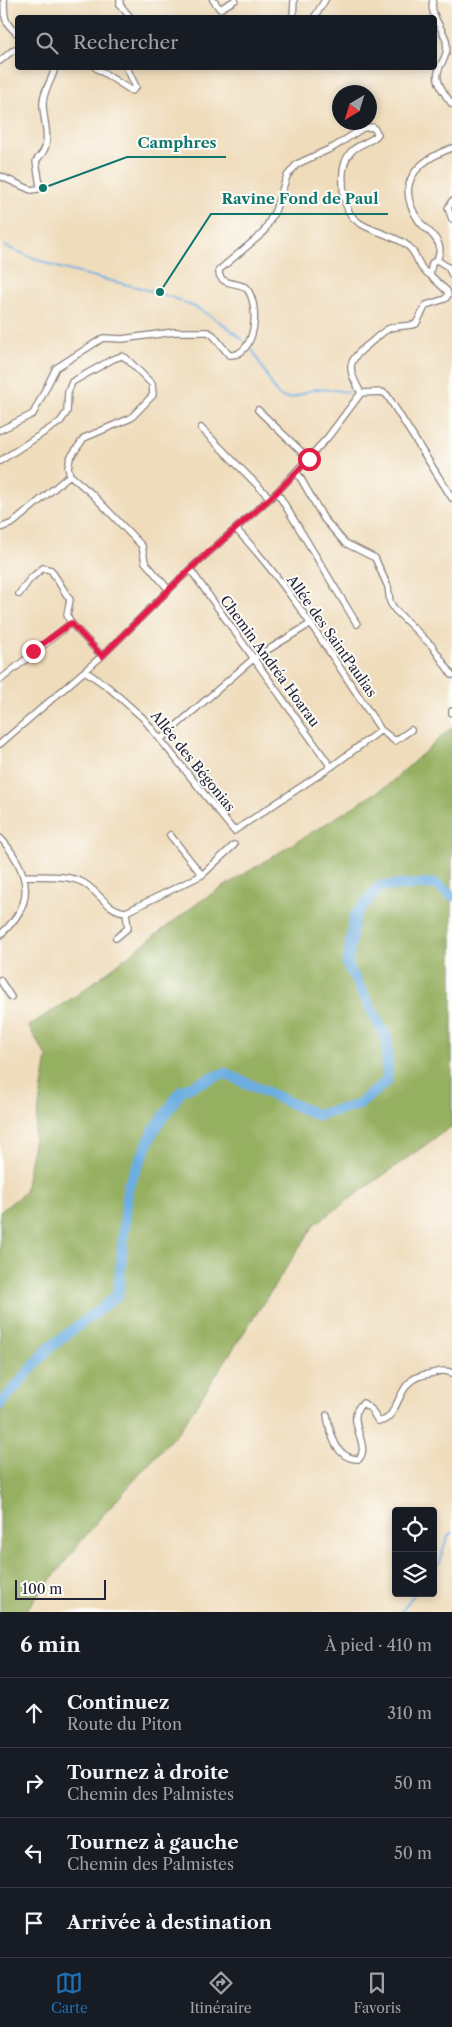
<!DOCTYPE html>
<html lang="fr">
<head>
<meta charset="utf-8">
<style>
	body { margin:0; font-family:"Libre Caslon Text",serif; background:#20242c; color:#f1f3f6 }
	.controls { position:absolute; right:15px; bottom:15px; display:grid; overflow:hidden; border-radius:5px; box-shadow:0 2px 8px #0003 }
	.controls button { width:45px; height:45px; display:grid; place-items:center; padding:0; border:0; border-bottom:1px solid #363941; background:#171b24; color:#f1f3f6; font:25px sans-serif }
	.compass { position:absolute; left:332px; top:85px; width:45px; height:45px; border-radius:50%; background:#171b24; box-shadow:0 2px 8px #0003; rotate:218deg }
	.scale { position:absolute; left:15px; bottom:12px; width:91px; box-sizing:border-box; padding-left:5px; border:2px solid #22223b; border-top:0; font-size:14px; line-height:18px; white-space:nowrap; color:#22223b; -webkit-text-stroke:4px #fdfcf7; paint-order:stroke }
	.stop { position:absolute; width:15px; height:15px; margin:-11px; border:4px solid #e11d48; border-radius:50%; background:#fff }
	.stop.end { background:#e11d48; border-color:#fff; box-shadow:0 1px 5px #0008 }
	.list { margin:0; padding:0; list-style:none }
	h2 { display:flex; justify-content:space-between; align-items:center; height:65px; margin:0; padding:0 20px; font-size:21px }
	h2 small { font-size:16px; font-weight:400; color:#9ea1a6 }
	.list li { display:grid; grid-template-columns:32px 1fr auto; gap:15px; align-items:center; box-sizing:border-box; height:70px; padding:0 20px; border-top:1px solid #363941 }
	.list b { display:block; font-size:19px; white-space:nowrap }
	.list p { margin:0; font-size:16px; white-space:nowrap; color:#9ea1a6 }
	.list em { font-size:16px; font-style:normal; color:#9ea1a6 }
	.icon { flex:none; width:28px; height:28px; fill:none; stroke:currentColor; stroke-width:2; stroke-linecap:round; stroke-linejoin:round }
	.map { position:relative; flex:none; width:452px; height:1612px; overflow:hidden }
	.search { position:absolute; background:#171b24; box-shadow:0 2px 8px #0003; left:15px; right:15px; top:15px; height:55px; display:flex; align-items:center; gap:12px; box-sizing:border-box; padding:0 18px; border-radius:5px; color:#9ea1a6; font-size:19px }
	.sheet { height:345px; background:#171b24 }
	nav { display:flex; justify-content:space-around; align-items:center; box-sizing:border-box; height:70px; border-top:1px solid #363941; background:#171b24; font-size:14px; color:#9ea1a6 }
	nav a { display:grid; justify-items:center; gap:2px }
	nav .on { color:#1f6fb2 }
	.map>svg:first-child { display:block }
</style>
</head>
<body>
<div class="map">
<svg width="452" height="1612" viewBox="0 0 452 1612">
	<rect width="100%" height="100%" fill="#fdfcf7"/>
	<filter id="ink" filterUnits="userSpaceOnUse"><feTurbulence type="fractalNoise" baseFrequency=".02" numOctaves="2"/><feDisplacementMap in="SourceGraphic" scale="10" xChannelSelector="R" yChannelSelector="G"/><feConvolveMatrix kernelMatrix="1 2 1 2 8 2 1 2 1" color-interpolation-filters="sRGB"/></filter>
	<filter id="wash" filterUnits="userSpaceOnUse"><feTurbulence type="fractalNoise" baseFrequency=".0096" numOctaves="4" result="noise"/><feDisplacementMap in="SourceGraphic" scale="20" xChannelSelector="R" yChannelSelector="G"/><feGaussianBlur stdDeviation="1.12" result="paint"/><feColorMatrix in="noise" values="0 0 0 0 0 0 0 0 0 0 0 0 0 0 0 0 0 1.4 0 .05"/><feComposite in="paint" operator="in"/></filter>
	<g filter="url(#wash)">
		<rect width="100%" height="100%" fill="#efdcbb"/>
		<!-- forest -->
		<path fill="#96b062" stroke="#5c694e" d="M452,727V1126L315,1224L182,1427L96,1523L25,1612H0V1489L2,1486L0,1485V1212L25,1192L47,1057L28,1026L77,995L199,902L387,786Z"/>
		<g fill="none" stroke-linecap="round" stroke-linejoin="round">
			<!-- stream -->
			<path stroke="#6daee1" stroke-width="2" d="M4,246C22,253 39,261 57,267C127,288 186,288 243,340
				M252,349L277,394C293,405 302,390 318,389C329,389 340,391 350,392
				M433,1573C445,1563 440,1543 452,1532
				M401,1612L415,1593"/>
			<!-- river -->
			<path stroke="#6daee1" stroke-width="11" d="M0,1405L49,1348L118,1295L128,1186L154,1130L182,1090L224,1073L317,1115L358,1105L387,1081V1039L347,964L355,915L380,886L435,884L452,896"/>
		</g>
	</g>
	<g filter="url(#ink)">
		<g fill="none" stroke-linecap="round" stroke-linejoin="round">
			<!-- street casing -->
			<g stroke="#887f7b" stroke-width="8">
				<path id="street" d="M4,0C4,16 4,24 18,34
					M120,0V5L131,18
					M213,0L220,9L235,0
					M433,0C429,14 442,27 446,40C452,69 420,64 452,104
					M293,18L294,0
					M314,18L325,0
					M0,61L12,51L18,49
					M96,68L132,91L136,87L127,68
					M0,176L31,190L38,189L40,186L36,161C38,158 41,155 43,152C51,139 43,119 43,105C42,93 51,82 54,71L52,68
					M452,201L448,208L452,219
					M437,260C439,255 441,251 439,245C436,235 425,229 419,221C394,184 416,161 452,148
					M361,393C347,368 346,362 369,344C375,339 381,333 388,329C397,325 407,327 416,324L426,305L445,299L448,295L447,291L430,275L432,263L437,260L448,267L452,275
					M361,393L382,392L387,395L452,498
					M258,410L309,459
					M201,428L270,498
					M0,430L33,414L56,368L103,338L122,339L174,332H208L213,335L229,355C257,357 261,301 245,287C235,282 218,285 219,270L263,233L275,211L287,176L297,164L334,147L363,128L373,127L378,134C371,143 358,143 350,153C343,162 342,171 343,182C343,231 370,224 404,243C419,252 416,268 430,275
					M0,461L60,422L67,412L68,392L72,382L113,359L122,356L126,358L152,384L153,395L131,418L84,438L70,458L68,468L70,475L93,495L142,546L145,562L169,590
					M297,472L324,519L345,543L375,558L388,587L390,602L395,610L432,646L452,675
					M277,492L357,624
					M0,528L13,523L70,475
					M236,529C292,588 335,662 381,730L395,741L411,730
					M190,569L331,767
					M19,594L30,579L43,568L51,570L70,600L67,615L71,623L102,656
					M85,671L108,687L143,718L234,831L331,767L381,730
					M0,680L71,623
					M452,713V711
					M161,739L253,659L310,624
					M0,744L102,656L190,569L277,492L328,437L361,393
					M170,835L202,875
					M0,838C8,845 13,854 18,863C33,893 24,913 0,935
					M24,876C42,877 66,874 82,882C98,890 107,911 126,912L202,875L234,845
					M116,938L128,928L126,912
					M0,980L11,997
					M327,1415C330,1433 336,1460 359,1459C372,1445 343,1418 363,1403L371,1409L378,1421C395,1423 398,1390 411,1381C417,1375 425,1375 433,1373C440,1371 445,1370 452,1373"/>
			</g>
			<!-- street -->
			<use href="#street" stroke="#fff" stroke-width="5.5"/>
		</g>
	</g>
	<g fill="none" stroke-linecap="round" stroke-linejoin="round" filter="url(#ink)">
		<!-- route -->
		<path stroke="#e11d48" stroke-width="6" d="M33,651L71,623L102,656L190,569L277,492L309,459"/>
	</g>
	<g text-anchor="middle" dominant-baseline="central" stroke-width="4" stroke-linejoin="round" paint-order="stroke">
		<!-- street labels -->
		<g font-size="14" fill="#22223b" stroke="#fdfcf7">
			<text transform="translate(332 636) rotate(55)">Allée des SaintPaulias</text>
			<text transform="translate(270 661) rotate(54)">Chemin Andréa Hoarau</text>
			<text transform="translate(193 761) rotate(51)">Allée des Bégonias</text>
		</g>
	</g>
	<!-- callouts -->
	<path fill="none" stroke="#0f766e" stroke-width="2" d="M43 188L127 157H226M160 292L211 214H388"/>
	<g fill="#0f766e" stroke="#fdfcf7" stroke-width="2">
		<circle cx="43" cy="188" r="5"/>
		<circle cx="160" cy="292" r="5"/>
	</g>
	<g font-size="15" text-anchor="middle" font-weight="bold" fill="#0f766e" stroke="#fdfcf7" stroke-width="4" stroke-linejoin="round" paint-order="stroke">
		<text x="177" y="148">Camphres</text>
		<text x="300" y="204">Ravine Fond de Paul</text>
	</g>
</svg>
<div class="controls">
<button><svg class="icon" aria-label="locate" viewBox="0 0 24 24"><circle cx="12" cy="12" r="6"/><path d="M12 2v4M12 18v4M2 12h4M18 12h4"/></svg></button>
<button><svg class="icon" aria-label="layers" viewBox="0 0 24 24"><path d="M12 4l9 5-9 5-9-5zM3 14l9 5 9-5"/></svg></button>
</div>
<svg class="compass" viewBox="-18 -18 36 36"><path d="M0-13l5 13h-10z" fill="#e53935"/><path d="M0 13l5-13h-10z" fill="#9ea1a6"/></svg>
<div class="scale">100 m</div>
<div class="stop" style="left:309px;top:459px"></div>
<div class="stop end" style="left:33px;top:651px"></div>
<div class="search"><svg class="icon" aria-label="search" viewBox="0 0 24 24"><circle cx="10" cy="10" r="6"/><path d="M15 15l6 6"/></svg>Rechercher</div>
</div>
<section class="sheet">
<h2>6 min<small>À pied · 410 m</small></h2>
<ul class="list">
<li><svg class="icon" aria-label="ahead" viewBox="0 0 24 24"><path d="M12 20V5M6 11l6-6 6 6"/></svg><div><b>Continuez</b><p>Route du Piton</p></div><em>310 m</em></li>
<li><svg class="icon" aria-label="right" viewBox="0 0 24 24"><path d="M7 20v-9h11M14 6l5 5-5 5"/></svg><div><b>Tournez à droite</b><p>Chemin des Palmistes</p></div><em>50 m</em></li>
<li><svg class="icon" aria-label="left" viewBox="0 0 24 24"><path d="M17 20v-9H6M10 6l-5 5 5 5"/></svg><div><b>Tournez à gauche</b><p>Chemin des Palmistes</p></div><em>50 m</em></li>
<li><svg class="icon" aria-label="arrive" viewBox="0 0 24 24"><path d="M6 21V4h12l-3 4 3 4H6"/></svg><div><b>Arrivée à destination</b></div></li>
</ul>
</section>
<nav>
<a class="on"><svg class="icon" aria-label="map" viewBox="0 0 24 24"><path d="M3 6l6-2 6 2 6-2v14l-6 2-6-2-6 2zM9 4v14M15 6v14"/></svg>Carte</a>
<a><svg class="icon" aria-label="directions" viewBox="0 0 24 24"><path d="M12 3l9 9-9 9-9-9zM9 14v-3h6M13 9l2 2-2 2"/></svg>Itinéraire</a>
<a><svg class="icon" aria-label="saved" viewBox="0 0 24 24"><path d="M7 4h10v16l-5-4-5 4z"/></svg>Favoris</a>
</nav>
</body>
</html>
